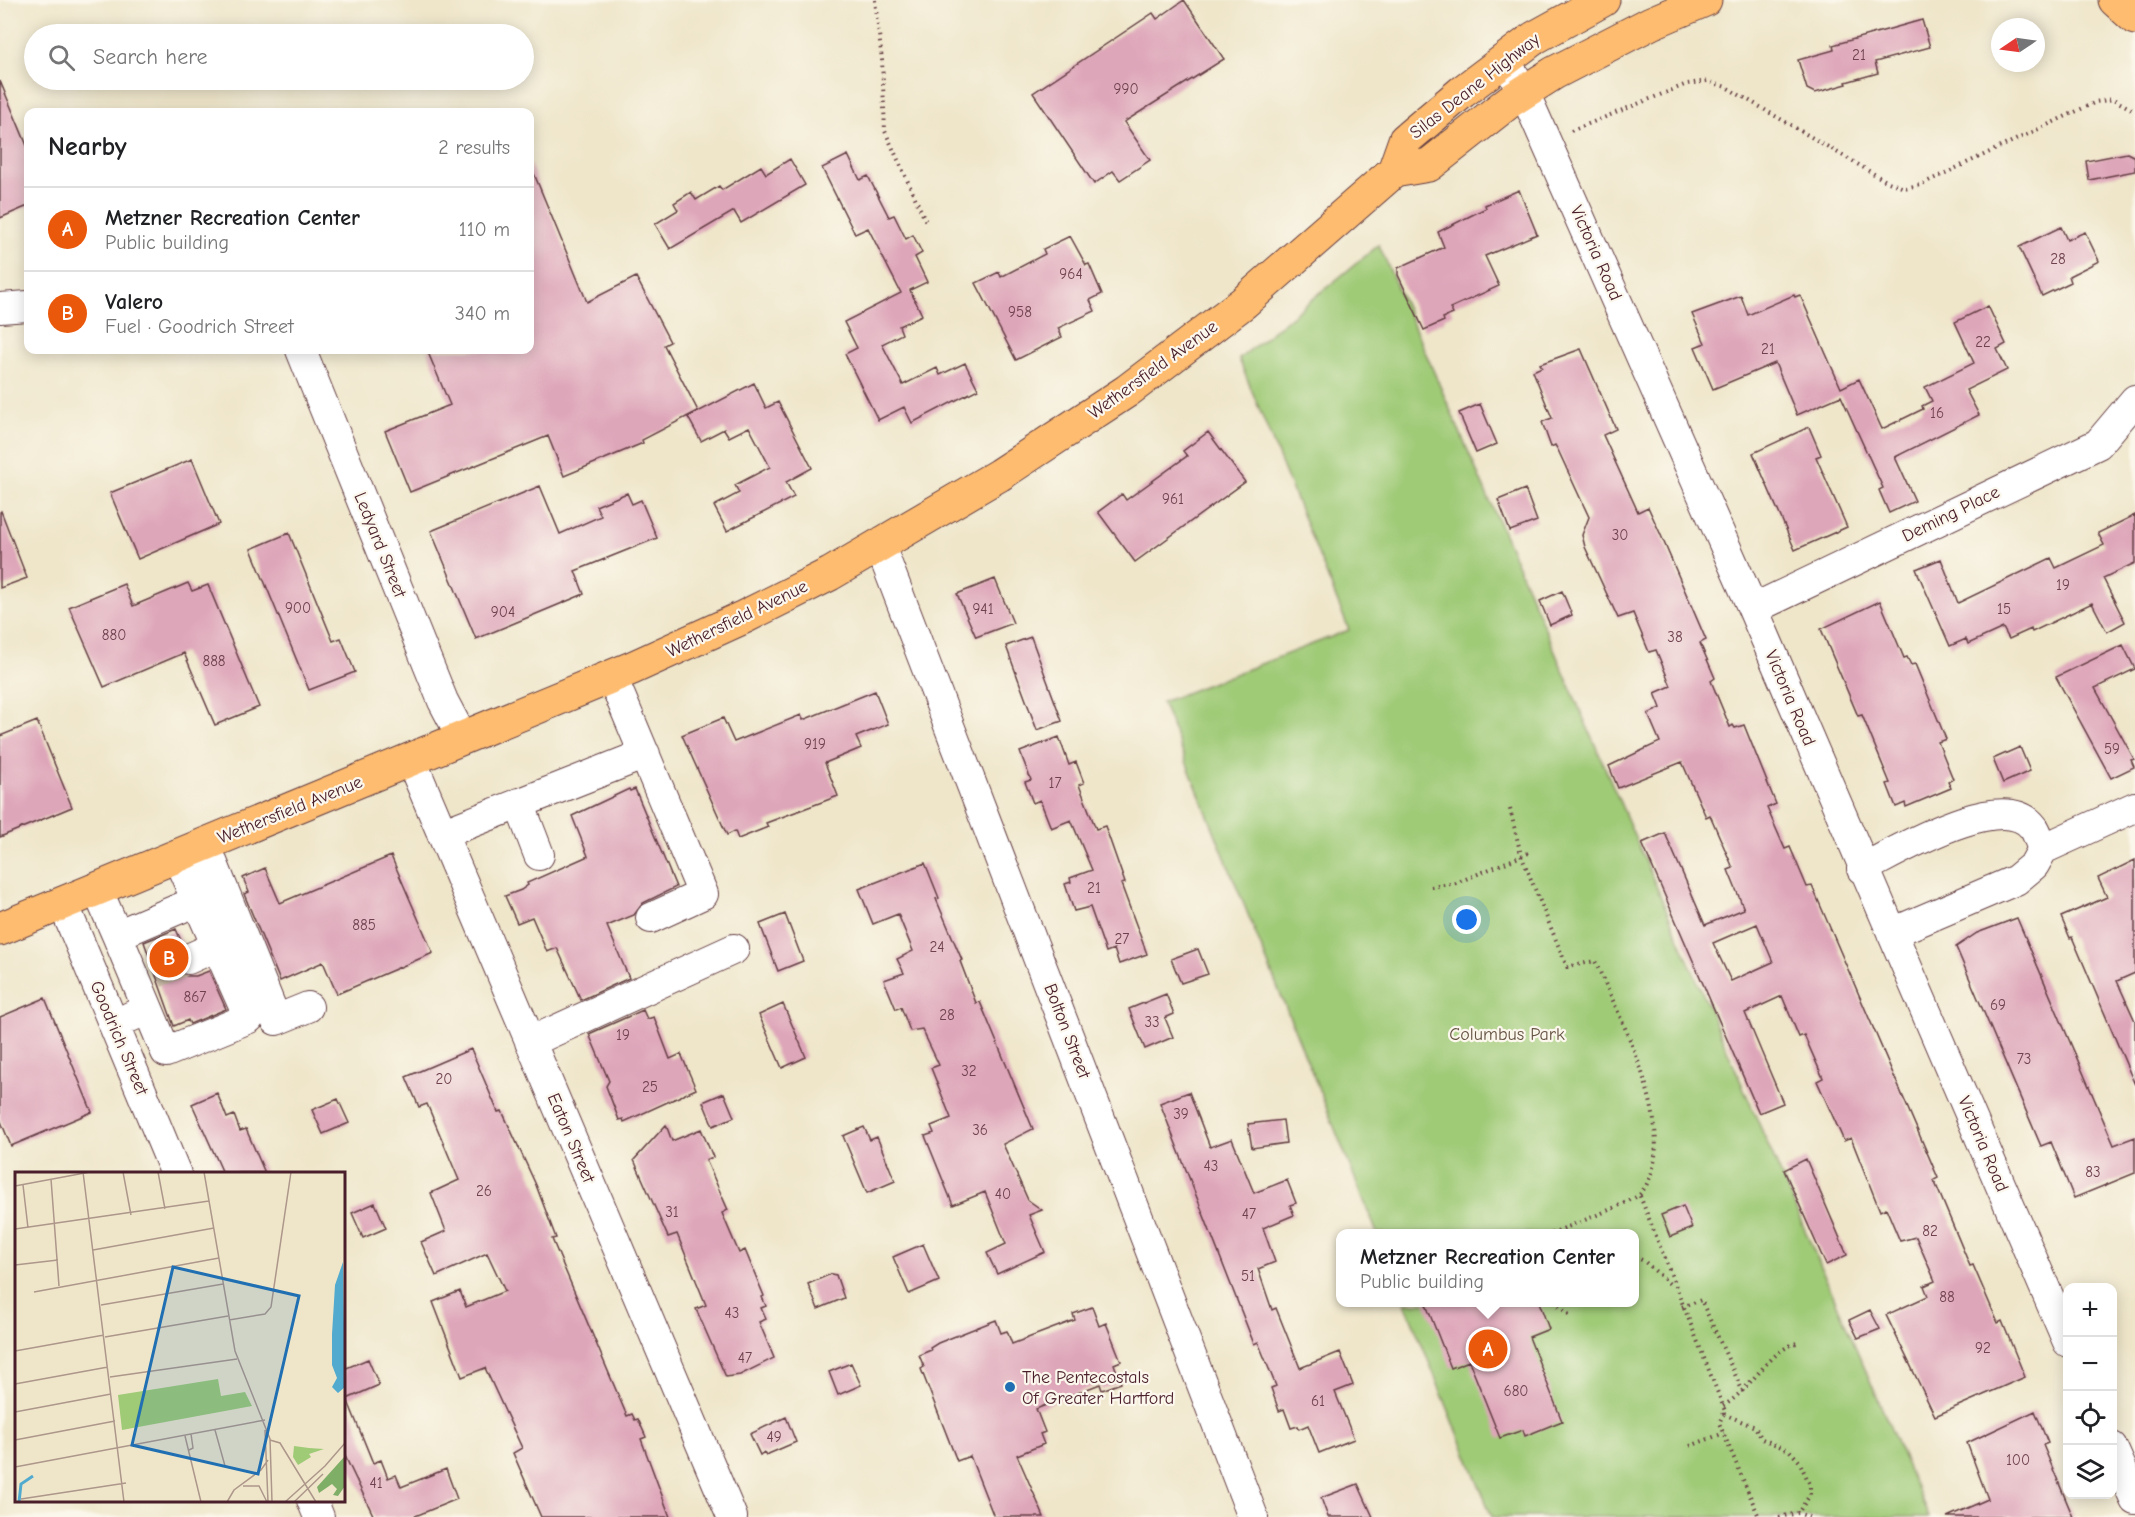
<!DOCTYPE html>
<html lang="en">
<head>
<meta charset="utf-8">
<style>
	body { margin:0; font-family:"Comic Neue",sans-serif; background:#f6f6f6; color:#202124 }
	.controls { position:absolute; right:18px; bottom:18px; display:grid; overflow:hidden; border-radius:12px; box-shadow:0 3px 15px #0003 }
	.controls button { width:54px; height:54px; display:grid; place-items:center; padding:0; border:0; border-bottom:2px solid #e0e0e0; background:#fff; color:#202124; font:30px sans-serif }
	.compass { position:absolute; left:1991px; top:18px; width:54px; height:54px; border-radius:50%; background:#fff; box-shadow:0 3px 15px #0003; rotate:257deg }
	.you { position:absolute; left:1467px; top:920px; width:21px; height:21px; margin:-15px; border:4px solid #fff; border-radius:50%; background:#1a73e8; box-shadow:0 0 0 9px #1a73e833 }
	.badge { display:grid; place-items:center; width:39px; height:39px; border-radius:50%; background:#ea580c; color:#fff; font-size:20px; font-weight:700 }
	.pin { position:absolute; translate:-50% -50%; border:3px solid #fff; box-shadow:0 2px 6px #0006 }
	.popup { position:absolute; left:1336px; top:1229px; width:303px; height:78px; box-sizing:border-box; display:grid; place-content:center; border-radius:12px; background:#fff; filter:drop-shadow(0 2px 4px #0005); font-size:20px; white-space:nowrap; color:#757577 }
	.popup b { font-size:22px; color:#202124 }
	.popup::after { content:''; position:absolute; left:50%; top:100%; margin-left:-12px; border:12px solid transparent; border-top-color:#fff }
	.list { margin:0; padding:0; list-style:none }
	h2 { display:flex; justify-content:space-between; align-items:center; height:78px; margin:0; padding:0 24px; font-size:26px }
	h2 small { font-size:20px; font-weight:400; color:#757577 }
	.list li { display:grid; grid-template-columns:39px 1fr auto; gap:18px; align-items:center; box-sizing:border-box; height:84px; padding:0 24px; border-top:2px solid #e0e0e0 }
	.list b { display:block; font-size:22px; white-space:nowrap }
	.list p { margin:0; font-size:20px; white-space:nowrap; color:#757577 }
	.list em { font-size:20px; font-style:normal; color:#757577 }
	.icon { flex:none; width:33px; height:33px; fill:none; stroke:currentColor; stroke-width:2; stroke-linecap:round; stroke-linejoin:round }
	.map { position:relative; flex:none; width:2135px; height:1517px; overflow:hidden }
	.search { position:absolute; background:#fff; box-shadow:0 3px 15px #0003; left:24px; top:24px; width:510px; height:66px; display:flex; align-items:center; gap:15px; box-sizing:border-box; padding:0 21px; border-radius:33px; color:#757577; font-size:22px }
	.panel { position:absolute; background:#fff; box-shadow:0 3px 15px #0003; left:24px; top:108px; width:510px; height:246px; border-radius:12px }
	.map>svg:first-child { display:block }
</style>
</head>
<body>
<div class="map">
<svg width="2135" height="1517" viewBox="0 0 2135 1517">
	<rect width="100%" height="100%" fill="#fbf7ec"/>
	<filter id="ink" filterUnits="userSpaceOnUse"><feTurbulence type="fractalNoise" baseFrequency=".0167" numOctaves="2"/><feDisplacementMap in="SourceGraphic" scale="12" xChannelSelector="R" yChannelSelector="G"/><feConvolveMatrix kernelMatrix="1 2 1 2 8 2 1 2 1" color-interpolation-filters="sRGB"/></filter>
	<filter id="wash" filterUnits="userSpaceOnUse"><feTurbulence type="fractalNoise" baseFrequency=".008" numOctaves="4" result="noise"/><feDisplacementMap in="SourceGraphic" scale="24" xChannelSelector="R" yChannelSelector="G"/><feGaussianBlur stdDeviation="1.35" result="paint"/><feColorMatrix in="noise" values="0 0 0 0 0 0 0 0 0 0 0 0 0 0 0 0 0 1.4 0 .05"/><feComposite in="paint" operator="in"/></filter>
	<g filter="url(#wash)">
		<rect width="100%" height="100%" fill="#efe6ca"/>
		<!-- green -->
		<path fill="#9fca76" stroke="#747450" stroke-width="1.5" d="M1379,245L1929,1517H1492L1405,1303L1635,1302V1234L1377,1233L1162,702L1349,630L1239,359Z"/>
		<g id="blocks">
			<!-- building -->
			<path fill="#dea6b9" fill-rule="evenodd" d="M1184,0L1224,59L1124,122L1150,160L1120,180L1113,171L1094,184L1033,93L1153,13L1157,19Z
				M1922,20L1930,47L1875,62L1878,73L1846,82L1847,84L1815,93L1807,89L1798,60L1834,50L1833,45Z
				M0,81L28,148V206L0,218Z
				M2127,153L2135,157V171L2089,180L2086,161Z
				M848,155L860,180L868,176L889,217L894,215L906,239L913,235L922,253L915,257L927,282L910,290L922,315L899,326L902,334L882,344L903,385L937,368L940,375L965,363L978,389L912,423L904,407L878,420L845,354L857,348L844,322L901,293L868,228L855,234L822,168Z
				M790,159L805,185L741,223L734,211L670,249L655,224L678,210L674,203L691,192L696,200L719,186L722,190L761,166L766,174Z
				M530,164L587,302L636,277L670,342L664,345L698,411L642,440L643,443L564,476L548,436L410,492L385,431L450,405L427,350H530Z
				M1519,190L1537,234L1485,256L1499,286L1450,308L1453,314L1443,318L1444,321L1424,330L1398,275V268L1444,247L1438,232L1486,208L1485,205Z
				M2061,227L2067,240L2085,232L2099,261L2069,276L2071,282L2042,296L2019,247Z
				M1070,236L1086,265L1089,264L1102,294L1090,300L1095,311L1058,328L1062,337L1016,360L976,283L999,272L1001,277L1045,254L1043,249Z
				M1794,295L1795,297L1800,295L1841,388L1859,379L1882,429L1923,409L1922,406L1932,401L1925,387L1974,363L1955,322L1988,306L2006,344L1997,349L2007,370L1966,390L1979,415L1895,457L1915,501L1889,513L1879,490L1883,488L1841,396L1797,415L1775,363L1713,389L1695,347L1705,343L1692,314L1741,296L1748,315Z
				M1581,349L1616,429L1603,435L1638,512L1648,507L1660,533L1706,640L1700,643L1715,678L1711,681L1730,727L1733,725L1735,728L1744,725L1776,804L1767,808L1785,849L1790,847L1807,887L1812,886L1938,1178L1934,1180L1970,1266L1973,1265L1998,1323L2002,1321L2025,1377L1935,1416L1886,1315L1928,1296L1924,1286L1935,1281L1916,1237L1900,1241L1886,1208L1880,1211L1851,1138L1844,1141L1817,1081L1823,1078L1804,1035L1799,1037L1782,996L1745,1013L1783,1103L1759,1113L1642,843L1665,833L1705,925L1744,909L1728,870L1733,868L1710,815L1706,817L1682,762L1618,788L1609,766L1660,742L1648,714L1661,708L1655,693L1671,686L1656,650L1649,652L1633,613L1618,618L1585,547L1582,535L1589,517L1558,450L1555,445L1551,447L1542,422L1552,418L1533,371L1542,367L1540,364ZM1757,924L1773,962L1731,981L1713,943Z
				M754,383L766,408L778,402L812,468L786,482L794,497L727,531L714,506L739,493L735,485L770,467L749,427L729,437L724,429L701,441L688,417Z
				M1480,404L1497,444L1476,453L1459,413Z
				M1809,427L1821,455L1816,457L1847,527L1795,550L1753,453Z
				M1208,432L1245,482L1135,562L1098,512L1122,494L1126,500L1187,456L1183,451Z
				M192,459L219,524L138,559L110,493Z
				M540,486L560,534L601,516L596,506L627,493L632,504L641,500L657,538L575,571L584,594L476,639L431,531Z
				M1525,489L1537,521L1510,531L1498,500Z
				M1,511L27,578L0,588V512Z
				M2135,515V563L2103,578L2125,622L2107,632L2092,603L2032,632L2031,629L2009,639L2003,628L1968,644L1966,639L1950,646L1916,569L1941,559L1958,603L2051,558L2056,568L2104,545L2098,533Z
				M289,533L333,641L341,638L355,672L309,690L251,549Z
				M995,579L1013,623L976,637L957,594Z
				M188,583L192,591L208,585L259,707L215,725L184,653L104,687L69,607L124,584L133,606Z
				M1562,591L1572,615L1550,625L1540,601Z
				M1880,601L1904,658L1907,657L1911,665L1915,664L1946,739L1938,742L1953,779L1948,782L1951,788L1906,807L1905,803L1896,807L1887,784L1890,783L1862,715L1858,716L1821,629Z
				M1031,637L1062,721L1037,730L1006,646Z
				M2123,645L2135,669L2095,688L2134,759L2131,760L2134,767L2111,778L2056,677Z
				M875,691L888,724L856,737L861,748L825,763L838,796L766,823L768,827L738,839L735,831L727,835L682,735L723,718L734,742L801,715L803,720Z
				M37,721L72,807L0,837V736Z
				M1059,737L1069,765L1076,762L1084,783L1079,785L1096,829L1105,826L1125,883L1121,884L1147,954L1119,964L1114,949L1106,952L1090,907L1074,911L1065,884L1071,882L1070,878L1092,870L1071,820L1051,828L1040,800L1033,803L1025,782L1031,780L1020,752Z
				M2020,747L2030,771L2003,783L1993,759Z
				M629,789L630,791L635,789L676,887L643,903L634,915L607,926L629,978L581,1000L557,948L547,952L532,917L517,923L505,896L521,890L528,885L527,883L588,856L572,816Z
				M391,856L433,953L337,994L323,962L280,981L244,894L249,892L243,878L265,868L280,903Z
				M2135,860V973L2117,981L2135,1021V1085L2072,937L2070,938L2061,917L2107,897L2098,878Z
				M925,863L939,898L936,899L962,960L960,961L976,1003L980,1002L1033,1129L1003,1144L1028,1200L1042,1210L1029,1215L1045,1252L997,1274L987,1253L1006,1244L985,1192L953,1205L925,1136L934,1133L931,1126L951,1118L931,1068L939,1065L922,1029L910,1031L901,1007L896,1009L884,980L904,973L897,959L913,951L898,914L873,924L859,889Z
				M785,914L803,961L778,971L760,924Z
				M2017,918L2114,1145L2135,1137V1173L2074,1198L2051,1142L2041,1146L1956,947L1977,933Z
				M176,929L182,943L174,949L171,958L173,967L186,976H196L209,971L226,1009L190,1024L188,1020L174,1026L144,942Z
				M1198,949L1208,974L1181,983L1171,959Z
				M1166,994L1174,1014L1165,1018L1173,1037L1145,1049L1129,1009Z
				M45,998L92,1112L11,1146L0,1119V1017Z
				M783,1004L806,1057L782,1068L759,1015Z
				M643,1010L647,1019L654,1017L670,1059L681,1054L696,1089L624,1122L623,1119L619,1120L606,1086L609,1081L589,1034Z
				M471,1049L498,1112L502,1111L536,1185L556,1238L552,1239L627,1416L632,1414L635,1420L638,1419L646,1437L641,1439L670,1517H541L513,1453L522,1448L485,1368L462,1377L433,1302L460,1291L466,1307L505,1291L487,1253L436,1276L421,1242L446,1231L431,1193L459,1180L427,1104L419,1107L406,1077Z
				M1189,1092L1210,1147L1232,1139L1254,1193L1287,1180L1296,1203L1290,1205L1294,1215L1263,1228L1275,1262L1258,1269L1272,1310L1276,1308L1300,1368L1340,1352L1353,1385L1335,1392L1354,1439L1319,1453L1308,1425L1299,1429L1298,1426L1291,1428L1284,1409L1279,1411L1271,1388L1276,1386L1258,1342L1254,1344L1160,1103Z
				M217,1093L227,1118L234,1115L240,1131L246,1129L265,1173H223L192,1104Z
				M724,1093L734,1117L713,1126L703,1102Z
				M338,1099L349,1123L323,1134L312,1110Z
				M1283,1120L1286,1143L1252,1148L1248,1124Z
				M666,1125L672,1141L701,1129L713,1157L706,1160L728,1210L722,1213L739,1253L745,1250L764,1296L762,1297L766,1306L761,1308L766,1319L759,1322L774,1358L740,1375L726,1377L696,1309L706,1305L677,1234L668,1237L634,1160Z
				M864,1127L870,1140L877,1137L895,1181L867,1193L843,1136Z
				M1806,1159L1847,1255L1826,1265L1784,1170Z
				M375,1203L386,1228L363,1238L352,1213Z
				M1683,1206L1692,1228L1670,1237L1661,1215Z
				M923,1244L939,1281L909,1294L893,1257Z
				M831,1274L836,1275L844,1298L818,1309L808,1284Z
				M1425,1302H1539L1549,1329L1529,1337L1562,1421L1525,1436L1523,1430L1500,1438L1469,1361L1451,1368Z
				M1092,1307L1099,1326L1106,1323L1121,1361L1114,1364L1121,1383L1102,1390L1100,1384L1036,1409L1045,1432L1040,1434L1044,1444L1017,1455L1044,1517H994L970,1456L957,1461L921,1369L924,1367L919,1355L931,1350L930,1348L938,1343L996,1320L1001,1333L1007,1331L1012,1344L1075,1320L1073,1314Z
				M1870,1310L1880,1329L1858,1338L1849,1320Z
				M368,1359L379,1385L347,1399L373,1463L381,1460L388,1478L396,1475L401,1487L446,1469L457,1499L413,1517H374L344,1454V1369Z
				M851,1363L861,1385L838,1395L829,1372Z
				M2035,1411L2048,1443L2043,1445L2073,1517H1947L1988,1499L1967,1443Z
				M786,1417L796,1442L766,1455L764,1452L760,1455L750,1434Z
				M1358,1484L1373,1517H1328L1321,1498Z"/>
		</g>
	</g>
	<g filter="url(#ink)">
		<use href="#blocks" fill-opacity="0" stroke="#633d43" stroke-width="1.5"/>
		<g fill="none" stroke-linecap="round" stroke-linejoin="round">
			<!-- minor-tunnel -->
			<path stroke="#cebeaa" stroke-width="30" stroke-dasharray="30 15" stroke-linecap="butt" d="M156,973L188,959"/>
			<!-- minor casing -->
			<g stroke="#633d43" stroke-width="32">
				<path id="minor" d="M1504,59L1524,92L1753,609L2068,1342
					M0,308L28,306
					M301,350L443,701L463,739
					M880,546L1253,1517
					M1753,609L2098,444L2135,400
					M612,677L703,894L651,918
					M411,760L732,1517
					M519,803L539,855
					M442,834L645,754
					M205,844L276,1020L308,1007
					M1862,869C1896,852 2004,786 2034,828C2038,834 2040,843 2043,849
					M97,889L117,935
					M63,903L176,1174
					M1892,933L2016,880L2034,865L2043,849L2135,807
					M188,959L217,946
					M148,1009L166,1052L249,1018L197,901
					M130,1017L148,1009L117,935L197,901L177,856
					M530,1042L734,949
					M2112,1447L2135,1499
					M312,1500L319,1517"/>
			</g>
			<!-- major casing -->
			<g stroke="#633d43" stroke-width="35">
				<path id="major" d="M1394,171L1405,140L1462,92L1534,38L1603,0
					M0,929L632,668L744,617L830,574L999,475L1127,391L1243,303L1394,171L1429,165L1510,101L1554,73L1651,23L1705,0"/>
			</g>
			<!-- highway casing -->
			<g stroke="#633d43" stroke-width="35">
				<path id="highway" d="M2115,0L2135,18"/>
			</g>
			<!-- path -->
			<path stroke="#633d43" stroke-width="4" stroke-dasharray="1.5 4.5" stroke-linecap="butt" d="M875,0L882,60L885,131L927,224
				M1571,131L1687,84L1708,81L1726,87L1886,181L1904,188L1920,185L2096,102L2113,99L2135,111
				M1510,809L1521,855L1567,967L1595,961C1619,1017 1685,1137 1641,1193C1634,1202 1566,1227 1550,1234
				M1431,887L1456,883L1531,852
				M1640,1196L1725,1411L1719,1423L1759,1517
				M1635,1257L1644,1261L1672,1286
				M1554,1302L1572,1317
				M1682,1307L1701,1300L1743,1392
				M1723,1406C1751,1390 1768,1351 1797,1343
				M1724,1414L1755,1427L1762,1439L1789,1450L1799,1461L1810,1485V1495L1798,1513
				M1690,1446L1724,1433
				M1779,1517L1798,1513L1809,1517"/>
			<!-- minor -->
			<use href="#minor" stroke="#fff" stroke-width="30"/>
			<!-- major -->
			<use href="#major" stroke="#fdbc6f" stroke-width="33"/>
			<!-- highway -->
			<use href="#highway" stroke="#fdbc6f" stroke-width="33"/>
		</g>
	</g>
	<!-- markers -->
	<circle fill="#1f6fb2" stroke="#fbf7ec" stroke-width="2" cx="1010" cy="1387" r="6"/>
	<g text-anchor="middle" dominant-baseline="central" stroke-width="4.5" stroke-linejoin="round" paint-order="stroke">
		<!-- number labels -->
		<g font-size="15" fill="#6f414e">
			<text x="1859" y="55">21</text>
			<text x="1126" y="89">990</text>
			<text x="2058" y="259">28</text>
			<text x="1071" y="274">964</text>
			<text x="1020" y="312">958</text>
			<text x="1983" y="342">22</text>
			<text x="1768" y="349">21</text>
			<text x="1937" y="413">16</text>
			<text x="1173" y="499">961</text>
			<text x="1620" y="535">30</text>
			<text x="2063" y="585">19</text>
			<text x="298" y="608">900</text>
			<text x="983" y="609">941</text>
			<text x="2004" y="609">15</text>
			<text x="503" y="612">904</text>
			<text x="114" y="635">880</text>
			<text x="1675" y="637">38</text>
			<text x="214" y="661">888</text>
			<text x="815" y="744">919</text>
			<text x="2112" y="749">59</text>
			<text x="1055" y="783">17</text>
			<text x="1094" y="888">21</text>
			<text x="364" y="925">885</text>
			<text x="1122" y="939">27</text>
			<text x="937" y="947">24</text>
			<text x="195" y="997">867</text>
			<text x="1998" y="1005">69</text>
			<text x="947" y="1015">28</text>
			<text x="1152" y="1022">33</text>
			<text x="623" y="1035">19</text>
			<text x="2024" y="1059">73</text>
			<text x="969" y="1071">32</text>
			<text x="444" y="1079">20</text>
			<text x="650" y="1087">25</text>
			<text x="1181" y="1114">39</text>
			<text x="980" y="1130">36</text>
			<text x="1211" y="1166">43</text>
			<text x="2093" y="1172">83</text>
			<text x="484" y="1191">26</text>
			<text x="1003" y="1194">40</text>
			<text x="672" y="1212">31</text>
			<text x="1249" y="1214">47</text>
			<text x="1930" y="1231">82</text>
			<text x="1248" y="1276">51</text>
			<text x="1947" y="1297">88</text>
			<text x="732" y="1313">43</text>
			<text x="1983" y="1348">92</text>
			<text x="745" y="1358">47</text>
			<text x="1516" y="1391">680</text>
			<text x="1318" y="1401">61</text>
			<text x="774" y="1437">49</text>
			<text x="2018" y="1460">100</text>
			<text x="376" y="1483">41</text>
		</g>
		<!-- street labels -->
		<g font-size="18" fill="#4a1f2b" stroke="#fbf7ec">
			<text transform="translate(1475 86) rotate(-38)">Silas Deane Highway</text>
			<text transform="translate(1596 253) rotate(66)">Victoria Road</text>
			<text transform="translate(1153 370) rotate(-36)">Wethersfield Avenue</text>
			<text transform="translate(1951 514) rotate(-26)">Deming Place</text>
			<text transform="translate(380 545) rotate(68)">Ledyard Street</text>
			<text transform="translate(737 619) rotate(-26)">Wethersfield Avenue</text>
			<text transform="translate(1790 698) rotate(67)">Victoria Road</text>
			<text transform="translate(290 810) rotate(-22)">Wethersfield Avenue</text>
			<text transform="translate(1067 1031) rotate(69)">Bolton Street</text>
			<text transform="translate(119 1038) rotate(67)">Goodrich Street</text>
			<text transform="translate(571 1138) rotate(67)">Eaton Street</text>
			<text transform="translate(1983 1144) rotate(67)">Victoria Road</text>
		</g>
		<!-- park labels -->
		<g font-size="18" fill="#645242" stroke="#fbf7ec">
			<text x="1507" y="1034">Columbus Park</text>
		</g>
		<!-- poi labels -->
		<g font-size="18" fill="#4a1f2b" stroke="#fbf7ec" text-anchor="start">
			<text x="1022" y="1377">The Pentecostals<tspan x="1022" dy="21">Of Greater Hartford</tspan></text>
		</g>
	</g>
	<!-- overview -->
	<g transform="translate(15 1172)">
		<rect width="330" height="330" fill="#efe6ca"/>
		<path d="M203,207L206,224L230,220L237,234L107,258L103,223ZM279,274L294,276L309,277L294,282L296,285L283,293L278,285Z" fill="#9fca76"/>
		<path d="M330,284V314L323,324L318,323L322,317L317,312L304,321L302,315Z" fill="#7fae67"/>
		<path d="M328,90L330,215L323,221L317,215L322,206L317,193V162L320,113Z" fill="#52abcf"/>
		<path fill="none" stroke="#52abcf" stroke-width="3" d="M4,330L6,312L18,304"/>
		<path fill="none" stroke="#ad968a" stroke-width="1.5" d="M68,0L109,330M108,0L116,43M143,0L150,37M189,0L220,179L255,267L257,330M36,7L44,114M8,13L13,56M0,14L75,0M0,57L194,29M78,78L199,56M0,93L43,88M19,120L204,86M86,133L208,112M214,148L250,142L256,135L276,0M90,165L213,144M0,179L89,163M95,205L222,187M0,212L93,195M0,240L96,222M200,258L210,294M250,258L253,330M170,264L186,330M0,268L100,249M255,268L265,271L301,330M174,278L178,276L176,262M0,295L250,248M228,314H244L252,330M6,327L111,311M212,330L219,318L246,298L253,288M270,330L310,294L330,271M279,330L308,302"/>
		<path fill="#1f6fb2" fill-opacity="0.15" stroke="#1f6fb2" stroke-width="3" d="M158,95L284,124L243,302L117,273Z"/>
		<rect width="330" height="330" fill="none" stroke="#4a1f2b" stroke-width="3"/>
	</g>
</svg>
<div class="controls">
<button>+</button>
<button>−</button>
<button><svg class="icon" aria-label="locate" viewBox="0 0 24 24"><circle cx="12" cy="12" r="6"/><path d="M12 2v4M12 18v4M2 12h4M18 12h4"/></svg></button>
<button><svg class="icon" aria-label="layers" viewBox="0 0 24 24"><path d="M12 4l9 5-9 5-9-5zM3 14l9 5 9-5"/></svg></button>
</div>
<svg class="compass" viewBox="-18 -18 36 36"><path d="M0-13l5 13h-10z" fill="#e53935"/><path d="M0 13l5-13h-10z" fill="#757577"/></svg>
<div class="you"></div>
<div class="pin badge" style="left:1488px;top:1349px">A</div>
<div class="popup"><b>Metzner Recreation Center</b>Public building</div>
<div class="pin badge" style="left:169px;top:958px">B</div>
<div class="search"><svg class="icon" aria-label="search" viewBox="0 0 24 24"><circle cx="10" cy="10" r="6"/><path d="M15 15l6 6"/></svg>Search here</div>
<section class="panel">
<h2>Nearby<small>2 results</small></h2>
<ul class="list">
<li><span class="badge">A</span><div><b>Metzner Recreation Center</b><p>Public building</p></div><em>110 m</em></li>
<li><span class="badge">B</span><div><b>Valero</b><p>Fuel · Goodrich Street</p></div><em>340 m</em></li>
</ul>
</section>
</div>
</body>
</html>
